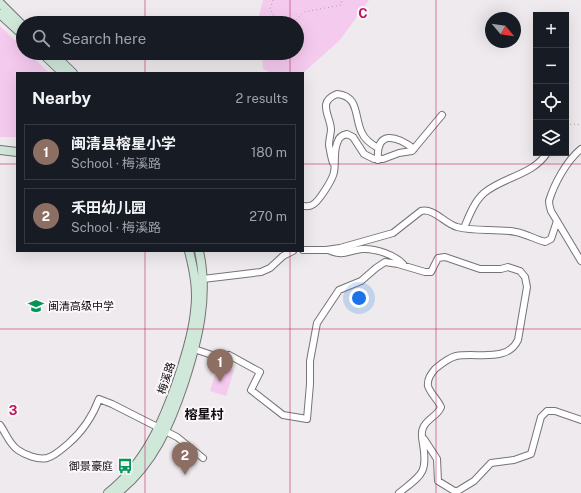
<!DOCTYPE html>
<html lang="en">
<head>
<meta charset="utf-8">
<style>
	body { margin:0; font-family:"Public Sans","Noto Sans SC",sans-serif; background:#242831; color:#f1f3f6 }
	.controls { position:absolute; right:12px; top:12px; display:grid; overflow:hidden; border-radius:0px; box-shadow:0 4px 16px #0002 }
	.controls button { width:36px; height:36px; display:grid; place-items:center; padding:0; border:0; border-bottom:1px solid #363941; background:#171b24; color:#f1f3f6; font:20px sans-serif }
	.compass { position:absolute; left:485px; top:12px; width:36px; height:36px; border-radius:50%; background:#171b24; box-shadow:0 4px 16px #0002; rotate:119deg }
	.you { position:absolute; left:359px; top:298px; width:14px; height:14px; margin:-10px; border:3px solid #fff; border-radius:50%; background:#1a73e8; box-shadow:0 0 0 6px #1a73e833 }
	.badge { display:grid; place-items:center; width:26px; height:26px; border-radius:50%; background:#049657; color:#fff; font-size:13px; font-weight:700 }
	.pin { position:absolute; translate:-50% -33px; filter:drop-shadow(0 1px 2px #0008) }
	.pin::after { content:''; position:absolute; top:21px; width:14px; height:12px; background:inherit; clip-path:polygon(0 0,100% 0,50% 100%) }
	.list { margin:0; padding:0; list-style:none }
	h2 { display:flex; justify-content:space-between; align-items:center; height:52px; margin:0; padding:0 16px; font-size:17px }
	h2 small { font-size:13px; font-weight:400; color:#9ea1a6 }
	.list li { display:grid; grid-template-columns:26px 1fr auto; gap:12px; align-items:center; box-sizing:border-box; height:56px; margin:0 8px 8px; padding:0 8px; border:1px solid #363941; border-radius:0px }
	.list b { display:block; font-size:15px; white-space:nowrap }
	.list p { margin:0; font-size:13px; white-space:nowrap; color:#9ea1a6 }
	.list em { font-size:13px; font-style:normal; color:#9ea1a6 }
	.icon { flex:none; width:22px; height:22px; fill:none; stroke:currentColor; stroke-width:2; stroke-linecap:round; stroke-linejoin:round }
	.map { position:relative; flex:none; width:581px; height:493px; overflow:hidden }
	.search { position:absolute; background:#171b24; box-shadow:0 4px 16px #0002; left:16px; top:16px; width:288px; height:44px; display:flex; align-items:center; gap:10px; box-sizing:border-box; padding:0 14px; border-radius:22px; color:#9ea1a6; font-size:15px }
	.panel { position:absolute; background:#171b24; box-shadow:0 4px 16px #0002; left:16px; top:72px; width:288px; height:180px; border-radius:0px }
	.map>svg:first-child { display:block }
</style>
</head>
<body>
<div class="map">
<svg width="581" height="493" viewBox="0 0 581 493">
	<rect width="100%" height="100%" fill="#eeeaed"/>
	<!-- green -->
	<path fill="#f5caef" d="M263,0H369L340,40L303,73H272L263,69L262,53H297V23H259V16Z
		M0,26L23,48V53H28L49,73H17V137H0Z
		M218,365L234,370L226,396L210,391Z"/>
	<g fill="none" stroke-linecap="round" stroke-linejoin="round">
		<!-- street casing -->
		<g stroke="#777376" stroke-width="8">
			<path id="street" d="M581,149C567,160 554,184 549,201C549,204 550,208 551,211L581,261
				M378,160C376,129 397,136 414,149
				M333,163C331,157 330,151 329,145C329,139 331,134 331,129C330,115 317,102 337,94C360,96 354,118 362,133C365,140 371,144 378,148
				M303,206C306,206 309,207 312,205C318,203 333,179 334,172C336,162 333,150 338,141C339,137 343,135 347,134L353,137L364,154L374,159H383L399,153L412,151L442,115
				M464,228C469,216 474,202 484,193C503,177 533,175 547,153
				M303,250H326L340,248L393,233L421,211C434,208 444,223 457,227C476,232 496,228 516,232C526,234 535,239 545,242L551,239L557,221
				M328,250C346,257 345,251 362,249C375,248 395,255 403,264
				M203,279L261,272L270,268L283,256L293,251
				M194,349L227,360L229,355L260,372L251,390L283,415L307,419L310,384V361L317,323L339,290L361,281L376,268L385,262L398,264L425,272H431L438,258L445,257L480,269H501L508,267L520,271L525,277L527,287L518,340C507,363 477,352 456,356C448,358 441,364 435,369C431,374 427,379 428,386C430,393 438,400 441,407C438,416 426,419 423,428C421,432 422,439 423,444C428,474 421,475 399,493
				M0,425C6,433 9,444 18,450C25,455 38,460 47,458C55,456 62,449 68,444C83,431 92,418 99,399L112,404L177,437L203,458
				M424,439L437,459L438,481L456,492L474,481L491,463L514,460L531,454L541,417L547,411H555L581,420"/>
		</g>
		<!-- secondary casing -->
		<g stroke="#777376" stroke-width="10">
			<path id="secondary" d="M0,3L23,26
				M0,14L23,35
				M42,53L63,73
				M52,53L73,73
				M0,150L17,152
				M108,493C146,463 164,420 179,376C186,355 193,333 195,311C198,290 194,271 189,251
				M117,493C153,465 170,425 184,383C198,340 209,296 199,251"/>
		</g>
		<!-- path -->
		<path stroke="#a5a2a4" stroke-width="1" stroke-dasharray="1 3" stroke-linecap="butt" d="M273,0L270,9L274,16V23
			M282,23L285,18L292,23
			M293,23L304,12L341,5L342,0
			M566,125L574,124L581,125"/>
		<!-- street -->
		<use href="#street" stroke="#fff" stroke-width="6"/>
		<!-- secondary -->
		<use href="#secondary" stroke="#d0e8da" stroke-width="8"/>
	</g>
	<!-- grid -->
	<path fill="none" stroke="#c2185b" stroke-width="1" stroke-opacity="0.55" d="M145,0V23M290,0V23M436,0V493M145,53V73M290,53V73M0,164H17M303,164H581M145,251V493M290,251V493M0,329H581"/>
	<!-- icons -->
	<defs>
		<g id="school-bare" transform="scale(1.2)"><path d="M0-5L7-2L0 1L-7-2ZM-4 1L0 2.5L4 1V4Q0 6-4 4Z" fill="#049657" stroke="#fbf7fa" stroke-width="2.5" paint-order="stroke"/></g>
		<g id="bus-bare" transform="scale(1.2)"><path d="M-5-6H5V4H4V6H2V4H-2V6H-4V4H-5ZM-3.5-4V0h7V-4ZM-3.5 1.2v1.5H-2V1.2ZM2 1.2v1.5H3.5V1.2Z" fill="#049657" stroke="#fbf7fa" stroke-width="2.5" paint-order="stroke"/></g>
	</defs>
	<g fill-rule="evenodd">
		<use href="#school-bare" x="36" y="306"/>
		<use href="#bus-bare" x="125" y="466"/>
	</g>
	<g text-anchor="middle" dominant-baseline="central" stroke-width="4" stroke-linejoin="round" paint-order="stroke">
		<!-- poi labels -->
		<g font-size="11" fill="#100e0f" stroke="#fbf7fa" text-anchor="start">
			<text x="48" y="306">闽清高级中学</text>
			<text x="113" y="466" text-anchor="end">御景豪庭</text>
		</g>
		<!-- street labels -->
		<g font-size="11" fill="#100e0f" stroke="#fbf7fa">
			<text transform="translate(166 378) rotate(-71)">梅溪路</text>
		</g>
		<!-- quarter labels -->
		<g font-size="13" font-weight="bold" fill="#100e0f" stroke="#fbf7fa">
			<text x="204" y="414">榕星村</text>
		</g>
	</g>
	<g font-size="13" text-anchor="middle" font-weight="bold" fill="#c2185b" stroke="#fbf7fa" stroke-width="4" stroke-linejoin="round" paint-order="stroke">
		<text x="363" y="18">C</text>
		<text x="13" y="415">3</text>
	</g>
</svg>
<div class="controls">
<button>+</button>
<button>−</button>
<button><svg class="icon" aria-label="locate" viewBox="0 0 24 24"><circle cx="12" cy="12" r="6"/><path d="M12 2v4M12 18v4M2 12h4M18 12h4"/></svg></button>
<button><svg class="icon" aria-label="layers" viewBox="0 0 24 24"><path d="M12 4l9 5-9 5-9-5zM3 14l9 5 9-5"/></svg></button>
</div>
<svg class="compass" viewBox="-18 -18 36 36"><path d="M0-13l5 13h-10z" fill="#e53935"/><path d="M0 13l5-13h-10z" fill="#9ea1a6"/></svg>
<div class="you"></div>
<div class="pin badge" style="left:220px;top:382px;background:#8d6e63">1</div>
<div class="pin badge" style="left:185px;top:475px;background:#8d6e63">2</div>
<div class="search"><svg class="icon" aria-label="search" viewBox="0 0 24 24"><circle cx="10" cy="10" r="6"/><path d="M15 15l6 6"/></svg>Search here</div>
<section class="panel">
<h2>Nearby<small>2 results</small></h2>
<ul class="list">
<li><span class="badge" style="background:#8d6e63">1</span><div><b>闽清县榕星小学</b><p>School · 梅溪路</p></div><em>180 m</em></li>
<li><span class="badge" style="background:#8d6e63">2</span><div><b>禾田幼儿园</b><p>School · 梅溪路</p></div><em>270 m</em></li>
</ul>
</section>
</div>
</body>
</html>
